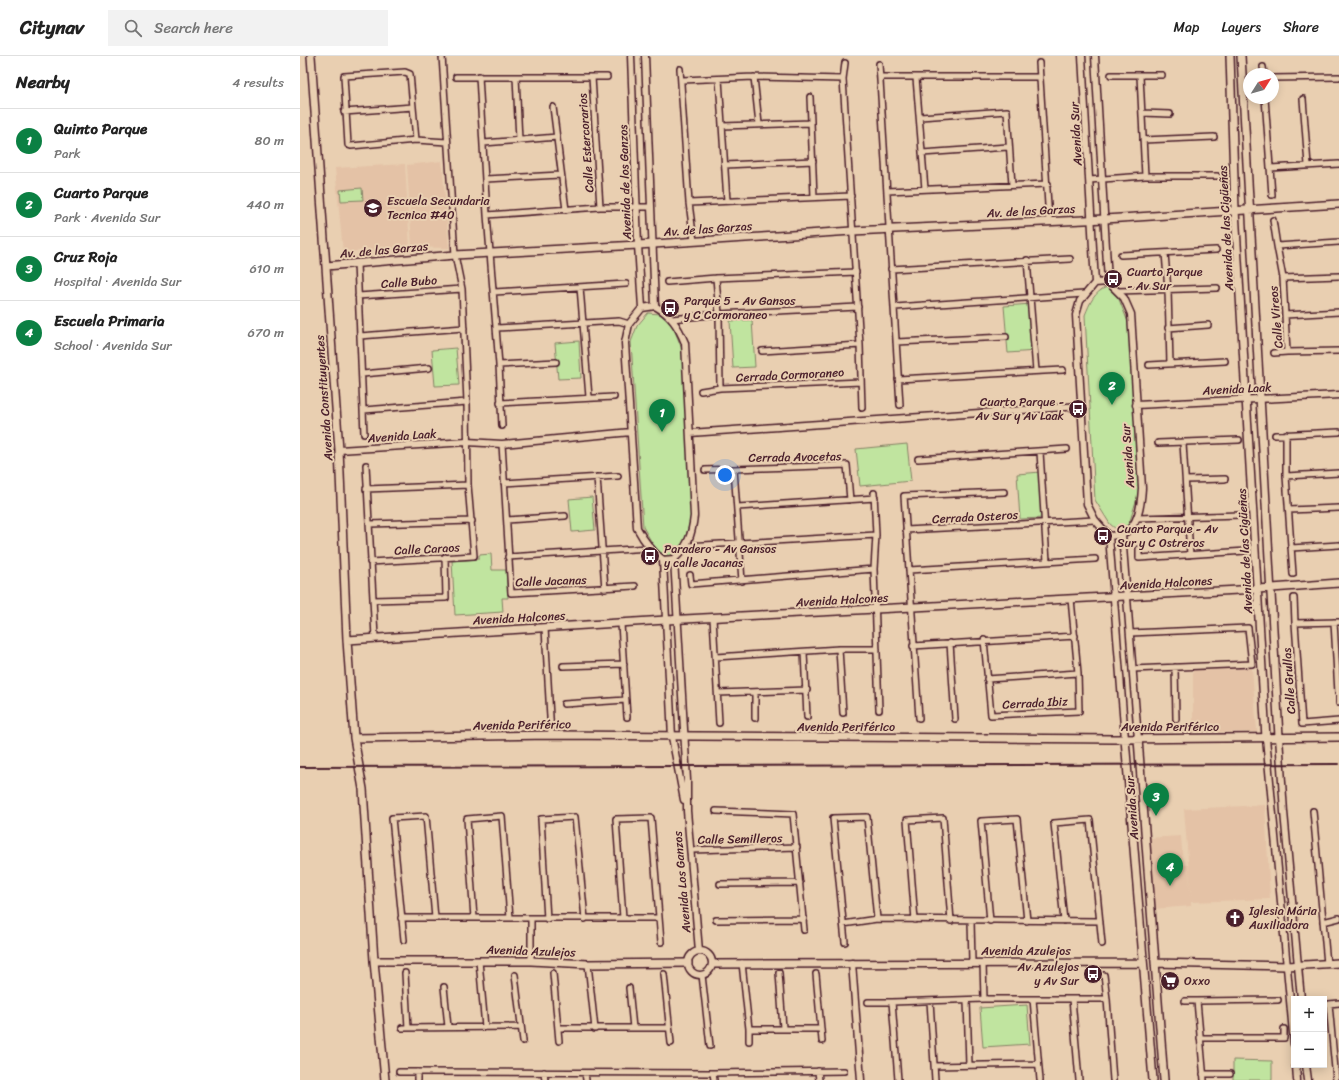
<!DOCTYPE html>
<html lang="en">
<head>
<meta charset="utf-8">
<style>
	body { margin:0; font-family:Sriracha,sans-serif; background:#f2f2f2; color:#222 }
	.controls { position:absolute; right:12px; bottom:12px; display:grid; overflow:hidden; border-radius:0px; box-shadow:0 2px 10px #0003 }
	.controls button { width:36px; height:36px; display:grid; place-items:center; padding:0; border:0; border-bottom:1px solid #e0e0e0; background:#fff; color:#222; font:20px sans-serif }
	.compass { position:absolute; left:943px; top:12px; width:36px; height:36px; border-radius:50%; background:#fff; box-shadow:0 2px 10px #0003; rotate:53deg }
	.you { position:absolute; left:425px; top:419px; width:14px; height:14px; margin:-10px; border:3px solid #fff; border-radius:50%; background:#1a73e8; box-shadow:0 0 0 6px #1a73e833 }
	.badge { display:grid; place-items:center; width:26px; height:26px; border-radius:50%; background:#0b8043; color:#fff; font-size:13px; font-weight:700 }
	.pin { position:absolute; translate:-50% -33px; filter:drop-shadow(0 1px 2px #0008) }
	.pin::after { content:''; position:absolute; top:21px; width:14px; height:12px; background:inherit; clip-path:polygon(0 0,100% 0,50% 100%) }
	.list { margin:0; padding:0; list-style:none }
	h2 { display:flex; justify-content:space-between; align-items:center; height:52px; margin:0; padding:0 16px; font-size:17px }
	h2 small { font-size:13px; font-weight:400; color:#767676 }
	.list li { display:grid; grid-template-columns:26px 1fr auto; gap:12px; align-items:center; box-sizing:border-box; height:64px; padding:0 16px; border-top:1px solid #e0e0e0 }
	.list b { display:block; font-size:15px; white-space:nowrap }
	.list p { margin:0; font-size:13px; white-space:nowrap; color:#767676 }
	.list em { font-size:13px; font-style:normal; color:#767676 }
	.icon { flex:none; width:22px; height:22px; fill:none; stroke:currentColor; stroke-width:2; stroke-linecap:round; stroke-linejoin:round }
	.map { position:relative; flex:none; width:1039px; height:1024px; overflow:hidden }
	header { display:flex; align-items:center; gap:24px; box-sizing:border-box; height:56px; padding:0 20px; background:#fff; border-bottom:1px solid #e0e0e0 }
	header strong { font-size:19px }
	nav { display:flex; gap:22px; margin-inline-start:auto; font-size:14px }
	.search { width:280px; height:36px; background:#f2f2f2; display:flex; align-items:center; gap:10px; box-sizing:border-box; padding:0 14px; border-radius:0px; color:#767676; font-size:15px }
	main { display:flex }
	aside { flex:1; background:#fff }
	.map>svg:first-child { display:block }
</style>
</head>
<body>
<header>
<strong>Citynav</strong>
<div class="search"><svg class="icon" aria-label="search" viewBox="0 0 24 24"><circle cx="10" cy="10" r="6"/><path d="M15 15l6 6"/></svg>Search here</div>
<nav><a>Map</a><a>Layers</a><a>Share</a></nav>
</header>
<main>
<aside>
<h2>Nearby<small>4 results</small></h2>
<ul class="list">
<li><span class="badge">1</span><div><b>Quinto Parque</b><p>Park</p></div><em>80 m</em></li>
<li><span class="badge">2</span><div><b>Cuarto Parque</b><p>Park · Avenida Sur</p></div><em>440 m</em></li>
<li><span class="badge">3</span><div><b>Cruz Roja</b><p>Hospital · Avenida Sur</p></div><em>610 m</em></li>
<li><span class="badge">4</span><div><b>Escuela Primaria</b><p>School · Avenida Sur</p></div><em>670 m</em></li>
</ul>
</aside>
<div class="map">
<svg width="1039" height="1024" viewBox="0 0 1039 1024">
	<rect width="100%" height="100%" fill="#e9cfb1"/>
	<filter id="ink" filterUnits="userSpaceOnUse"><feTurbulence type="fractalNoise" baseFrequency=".025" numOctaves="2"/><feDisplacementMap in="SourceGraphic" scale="8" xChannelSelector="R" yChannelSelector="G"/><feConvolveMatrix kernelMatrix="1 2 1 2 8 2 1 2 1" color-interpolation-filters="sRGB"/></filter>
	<g filter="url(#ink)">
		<!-- built -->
		<path fill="#e4c2a6" d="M142,105L149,192L112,191L107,109Z
			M105,108L110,192L43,196L35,112Z
			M952,612L957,676H893V613Z
			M965,749L970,843L891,846V850L853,853L848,782L881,780L883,809H888L891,841L884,753Z"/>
		<!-- green -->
		<path fill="#c0e49f" stroke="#858265" d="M62,132L63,144L41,145L40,134Z
			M807,231L818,241L828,266L840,432L829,468L824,473H816L810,468L795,444L785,259C790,247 794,236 807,231Z
			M732,248L736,295L708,297L704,250Z
			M348,257L360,258L372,268L382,293L391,459C389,472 381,509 361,497C353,491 348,479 343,471L331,286L337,270Z
			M452,264L455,311L433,312L430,265Z
			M279,285L281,322L258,323L255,287Z
			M156,292L159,329L135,330L132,294Z
			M607,388L611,425L560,430L556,393Z
			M741,416L744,462L720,463L717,418Z
			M292,441L295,474L272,476L269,443Z
			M191,498L192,514H206L208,542H202L203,556L155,559L152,505L179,503V499Z
			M727,949L730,988L683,991L680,952Z
			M933,1004L972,1005V1024H933Z"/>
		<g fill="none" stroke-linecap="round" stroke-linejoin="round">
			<!-- minor casing -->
			<g stroke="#4a1f2b" stroke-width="8">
				<path id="minor" d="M545,7L543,23L560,289L562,352
					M739,7L749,165
					M579,8L600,349
					M963,11L964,18
					M380,13L389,147L394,185
					M105,16L110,18L116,84L51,90L48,89L44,20Z
					M811,19H862
					M179,20L187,159L199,309L202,370
					M840,20L845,120
					M156,21H307
					M216,21L219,84
					M292,21L300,151
					M454,21L459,68
					M580,21H740
					M616,22L625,133
					M973,22L1039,21
					M419,23L427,145
					M382,24L454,21L543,23
					M510,41L514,141
					M965,42L972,139
					M1003,43L1008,109
					M253,51L266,154
					M44,56L113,51
					M842,57L870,58
					M620,61L707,55L712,129
					M422,70L511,67
					M116,84L147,86
					M843,84L914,81
					M184,87L257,81
					M622,97L708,91
					M425,109L513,105
					M970,112L1039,108
					M185,123L260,119
					M789,124L845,120H917
					M587,135L748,128
					M389,147L551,140
					M187,159L300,151H350
					M973,164L977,190
					M1039,186L977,190L983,222L987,296L1039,295
					M865,197L868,234L870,308
					M821,199L916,194
					M727,204L736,315
					M57,207L64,378
					M591,213L770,203
					M416,222L419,258L420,332
					M983,222L1039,220
					M367,226L416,222L556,216
					M280,231L289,341
					M818,235L917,232
					M194,236L326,228
					M58,240L162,233
					M595,251L784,238
					M985,259L1039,256
					M372,263L419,258L558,251
					M197,272L319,265L329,268
					M868,272L908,269
					M60,280L164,272
					M596,286L706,281
					M462,295L560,289
					M974,297L987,296
					M199,309L256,306
					M849,309L925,305
					M62,318L129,312
					M598,323L763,314
					M401,335L420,332L561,326
					M200,347L314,341
					M64,354L167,346
					M986,378V420L993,518
					M975,379L1039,376
					M858,387L939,384
					M883,387L890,499
					M202,388L211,537L335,530
					M740,396L747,505
					M618,403L767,393
					M66,409L75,581
					M434,413L442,525
					M405,414L547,409L550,444
					M986,420L1039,417
					M297,421L305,533
					M886,424L925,423
					M204,427L318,420
					M66,433L168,429
					M574,437L576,479L574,513L579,654
					M437,451L575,442
					M989,454L1039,452
					M837,462L941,459
					M207,464L265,460
					M70,468L172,465
					M606,474L795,464
					M386,490L576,479
					M991,492L1039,489
					M839,493V502L946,495
					M208,501L349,492
					M70,506L174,500L168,429L167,346L162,233L155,199L142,0
					M609,514L795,503
					M390,519L391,528L574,513
					M994,542L995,567
					M73,544L146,542L145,501
					M413,562L419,667
					M1034,566L1038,637
					M1039,566L995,567L1002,668L1039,665
					M321,568L327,661
					M245,572L251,679
					M830,577L948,572L952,608L832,613
					M684,584L691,659L779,655L778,617L771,543
					M650,587L655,663
					M613,590L775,580
					M539,593L543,657
					M504,596L507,661
					M416,601L539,593H577
					M263,610L324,608
					M875,611L876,663
					M687,623L778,617
					M455,636V662
					M418,637L507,634
					M1039,637V647
					M264,648L326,644
					M619,662L604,440L704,436
					M416,755L493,758L504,874
					M1013,755L1027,908
					M391,794L497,791
					M420,828L500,827
					M101,862H359
					M174,862L167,763L202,760L210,862
					M231,862V905
					M323,862L316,763L351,762L361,886
					M247,863L241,763L275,761L285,863
					M416,864L504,863
					M615,864L607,764L643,762L651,865
					M671,865L672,906
					M690,865L681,765L717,763L727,865
					M764,865L754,767L790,764L802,888
					M1023,866L1039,862
					M543,868L577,863L800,865
					M104,884L92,762L126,760L135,862
					M545,886L533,762L567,761L577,863
					M179,905L185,971
					M442,907L449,973H521L516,918
					M683,907L684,943
					M288,908L295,973
					M105,917L108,972
					M253,917L259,985
					M479,917L483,972
					M364,918L371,987
					M215,919L223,985
					M402,919L410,990
					M804,919L807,943
					M144,931L148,971
					M329,932L333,972
					M733,943L740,1024
					M772,943L779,1024
					M667,944L669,1009
					M630,945L635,1024
					M885,945H897
					M568,946H592
					M102,972L221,971
					M259,972H369
					M449,973V985
					M521,973L522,985
					M900,982H984V973
					M634,1010L738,1008
					M518,1015L519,1024
					M99,1016L413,1017L544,1015
					M117,1016V1024
					M244,1016L245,1024
					M285,1017L286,1024
					M413,1017L414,1024
					M903,1018H930
					M598,1024L592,946L684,943H807L813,1024
					M904,1024L897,945L978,944
					M1036,1024L1029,948L1039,947"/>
			</g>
			<!-- tertiary casing -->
			<g stroke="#4a1f2b" stroke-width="9">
				<path id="tertiary" d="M331,0L338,189L342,252
					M345,0L355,250
					M782,0L795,227
					M795,0L808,226L824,242L831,258L842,432C841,448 839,471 822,478C819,480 813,479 809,480
					M808,226L795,227L780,245L776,259L787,448L795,464L809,480L825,683
					M355,250C371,259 378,270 385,287L394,460C392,478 388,491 374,503L363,504C351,495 344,485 337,472L325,287L329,268L342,252Z
					M836,349L1039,339
					M390,377L781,350
					M39,394L167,386L202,388L331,376
					M822,478L838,683
					M374,503L387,724V755L399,895
					M363,504L372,681L384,744
					M979,681L984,756L1001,943
					M966,682L994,988
					M388 907a12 12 0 1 1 24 0a12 12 0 1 1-24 0Z
					M552,907L561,1024
					M996,1009L997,1024
					M1006,1009L1008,1024"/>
			</g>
			<!-- secondary casing -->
			<g stroke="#4a1f2b" stroke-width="10">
				<path id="secondary" d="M11,0L39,394L47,584L54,682L63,733L74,905L85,1024
					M930,0L935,154L966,682
					M941,0L979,681
					M26,210L155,199L338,189L552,175L805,163L1039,148
					M47,584L366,564L958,533L1039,527
					M54,682L251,679L816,683L1039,681
					M825,683L853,1024
					M838,683L864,1024
					M74,905H231L288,908L388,907
					M855,907L987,910L1039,907
					M413,908L843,907"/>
			</g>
			<!-- minor -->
			<use href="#minor" stroke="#e9cfb1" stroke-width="5"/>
			<!-- tertiary -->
			<use href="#tertiary" stroke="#e9cfb1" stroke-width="6"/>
			<!-- secondary -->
			<use href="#secondary" stroke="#e9cfb1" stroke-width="7"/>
			<!-- rail -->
			<path stroke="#4a1f2b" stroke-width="2" d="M0,711L1039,708"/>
		</g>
	</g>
	<!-- icons -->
	<defs>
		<g id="school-disc" transform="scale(1)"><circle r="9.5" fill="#4a1f2b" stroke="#e9cfb1"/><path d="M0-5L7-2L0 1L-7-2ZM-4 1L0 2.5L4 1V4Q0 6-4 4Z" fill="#fff"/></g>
		<g id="bus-disc" transform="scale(1)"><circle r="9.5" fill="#4a1f2b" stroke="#e9cfb1"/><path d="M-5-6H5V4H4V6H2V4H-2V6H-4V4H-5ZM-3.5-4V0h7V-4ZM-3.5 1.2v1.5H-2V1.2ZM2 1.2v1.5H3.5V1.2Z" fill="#fff"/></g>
		<g id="church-disc" transform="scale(1)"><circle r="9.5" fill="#4a1f2b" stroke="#e9cfb1"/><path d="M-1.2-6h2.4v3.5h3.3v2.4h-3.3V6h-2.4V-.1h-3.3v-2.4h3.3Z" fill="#fff"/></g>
		<g id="supermarket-disc" transform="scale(1)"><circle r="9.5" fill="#4a1f2b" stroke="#e9cfb1"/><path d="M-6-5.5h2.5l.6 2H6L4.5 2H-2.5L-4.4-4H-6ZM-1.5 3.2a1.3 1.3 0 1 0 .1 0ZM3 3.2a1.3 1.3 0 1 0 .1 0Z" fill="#fff"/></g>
	</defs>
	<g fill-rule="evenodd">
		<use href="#school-disc" x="73" y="152"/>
		<use href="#bus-disc" x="813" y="223"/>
		<use href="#bus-disc" x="370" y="252"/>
		<use href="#bus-disc" x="778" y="353"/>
		<use href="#bus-disc" x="803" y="480"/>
		<use href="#bus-disc" x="350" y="500"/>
		<use href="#church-disc" x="935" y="862"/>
		<use href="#bus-disc" x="793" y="918"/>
		<use href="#supermarket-disc" x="870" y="925"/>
	</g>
	<g text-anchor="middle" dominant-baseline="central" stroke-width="4" stroke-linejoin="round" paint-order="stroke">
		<!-- street labels -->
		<g font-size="12" fill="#4a1f2b" stroke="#e9cfb1">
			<text transform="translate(776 78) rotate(-93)">Avenida Sur</text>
			<text transform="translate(286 87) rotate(-94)">Calle Estercorarios</text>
			<text transform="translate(325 126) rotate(-92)">Avenida de los Ganzos</text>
			<text transform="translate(731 155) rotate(-3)">Av. de las Garzas</text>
			<text transform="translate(926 172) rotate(-93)">Avenida de las Cigüeñas</text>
			<text transform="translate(408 173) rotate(-4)">Av. de las Garzas</text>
			<text transform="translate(84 194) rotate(-5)">Av. de las Garzas</text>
			<text transform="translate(109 226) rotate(-4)">Calle Bubo</text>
			<text transform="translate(976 261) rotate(-95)">Calle Vireos</text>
			<text transform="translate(490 319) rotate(-3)">Cerrada Cormoraneo</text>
			<text transform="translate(937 333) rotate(-3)">Avenida Laak</text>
			<text transform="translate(24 342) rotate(-94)">Avenida Constituyentes</text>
			<text transform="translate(102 380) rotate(-4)">Avenida Laak</text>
			<text transform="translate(828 400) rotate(-94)">Avenida Sur</text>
			<text transform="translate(495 401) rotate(-1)">Cerrada Avocetas</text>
			<text transform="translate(675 461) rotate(-3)">Cerrada Osteros</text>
			<text transform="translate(127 493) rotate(-3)">Calle Caraos</text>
			<text transform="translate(945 495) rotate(-93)">Avenida de las Cigüeñas</text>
			<text transform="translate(251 525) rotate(-2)">Calle Jacanas</text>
			<text transform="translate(866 527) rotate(-3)">Avenida Halcones</text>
			<text transform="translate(542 544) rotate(-3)">Avenida Halcones</text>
			<text transform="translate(219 562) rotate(-3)">Avenida Halcones</text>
			<text transform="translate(989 625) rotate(-94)">Calle Grullas</text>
			<text transform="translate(735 647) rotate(-3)">Cerrada Ibiz</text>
			<text transform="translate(222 669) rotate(-1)">Avenida Periférico</text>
			<text x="546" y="671">Avenida Periférico</text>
			<text x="870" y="671">Avenida Periférico</text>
			<text transform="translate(832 752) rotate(-94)">Avenida Sur</text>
			<text transform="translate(440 783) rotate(-1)">Calle Semilleros</text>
			<text transform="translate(382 826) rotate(-95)">Avenida Los Ganzos</text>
			<text transform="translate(231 895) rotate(2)">Avenida Azulejos</text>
			<text x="726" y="895">Avenida Azulejos</text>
		</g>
		<!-- poi labels -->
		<g font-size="12" fill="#4a1f2b" stroke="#e9cfb1" text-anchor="start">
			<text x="87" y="145">Escuela Secundaria<tspan x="87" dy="14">Tecnica #40</tspan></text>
			<text x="827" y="216">Cuarto Parque<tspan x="827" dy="14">- Av Sur</tspan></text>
			<text x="384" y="245">Parque 5 - Av Gansos<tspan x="384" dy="14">y C Cormoraneo</tspan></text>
			<text x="764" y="346" text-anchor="end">Cuarto Parque -<tspan x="764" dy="14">Av Sur y Av Laak</tspan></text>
			<text x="817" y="473">Cuarto Parque - Av<tspan x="817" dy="14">Sur y C Ostreros</tspan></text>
			<text x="364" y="493">Paradero - Av Gansos<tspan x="364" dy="14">y calle Jacanas</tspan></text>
			<text x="949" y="855">Iglesia Mária<tspan x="949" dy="14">Auxiliadora</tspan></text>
			<text x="779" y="911" text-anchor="end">Av Azulejos<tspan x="779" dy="14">y Av Sur</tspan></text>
			<text x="884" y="925">Oxxo</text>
		</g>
	</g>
</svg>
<div class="controls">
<button>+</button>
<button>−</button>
</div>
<svg class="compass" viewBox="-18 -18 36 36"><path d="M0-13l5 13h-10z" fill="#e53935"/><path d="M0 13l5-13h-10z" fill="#767676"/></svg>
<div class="you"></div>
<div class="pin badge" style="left:362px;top:376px">1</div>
<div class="pin badge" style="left:812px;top:349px">2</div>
<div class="pin badge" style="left:856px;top:760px">3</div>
<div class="pin badge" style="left:870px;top:830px">4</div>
</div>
</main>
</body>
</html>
